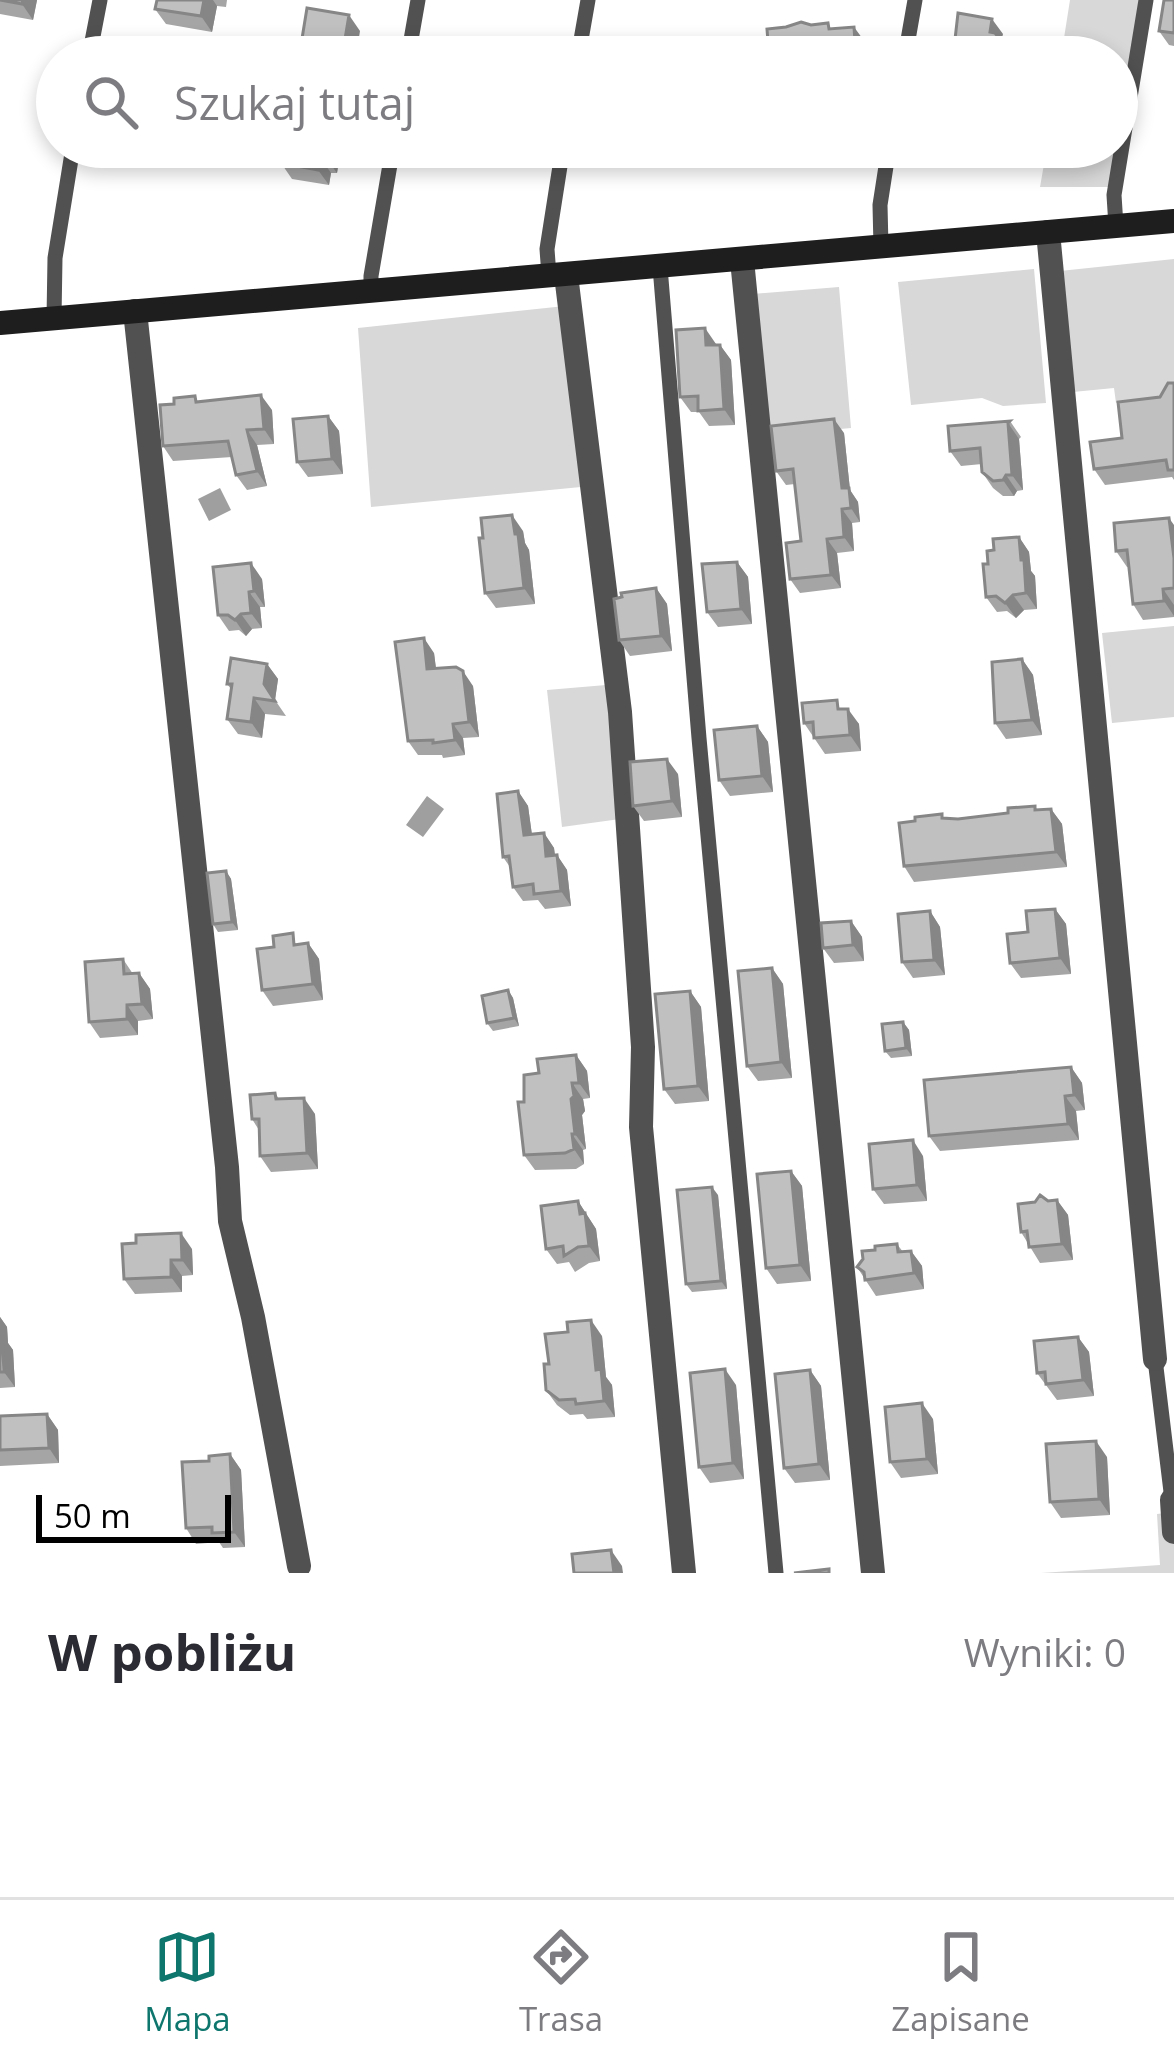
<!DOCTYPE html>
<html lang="pl">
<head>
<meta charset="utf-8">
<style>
	body { margin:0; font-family:"Open Sans",sans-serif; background:#f7f7f7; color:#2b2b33 }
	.scale { position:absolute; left:36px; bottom:30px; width:195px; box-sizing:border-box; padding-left:12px; border:6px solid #000; border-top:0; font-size:33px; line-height:42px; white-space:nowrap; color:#000; -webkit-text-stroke:9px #fff; paint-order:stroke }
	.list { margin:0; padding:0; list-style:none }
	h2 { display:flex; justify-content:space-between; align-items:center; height:156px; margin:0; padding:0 48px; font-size:51px }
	h2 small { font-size:39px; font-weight:400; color:#7c7c81 }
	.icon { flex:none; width:66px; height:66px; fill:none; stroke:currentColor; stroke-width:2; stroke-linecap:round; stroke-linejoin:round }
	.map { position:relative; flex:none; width:1174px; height:1573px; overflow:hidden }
	.search { position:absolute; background:#fff; box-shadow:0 6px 18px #0003; left:36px; right:36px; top:36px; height:132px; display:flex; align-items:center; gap:30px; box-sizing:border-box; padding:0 42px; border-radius:66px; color:#7c7c81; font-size:45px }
	.sheet { height:324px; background:#fff }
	nav { display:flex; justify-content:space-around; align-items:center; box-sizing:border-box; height:168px; border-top:3px solid #e1e1e2; background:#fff; font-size:33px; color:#7c7c81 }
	nav a { display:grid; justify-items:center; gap:6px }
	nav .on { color:#0f766e }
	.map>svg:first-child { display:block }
</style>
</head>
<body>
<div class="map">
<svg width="1174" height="1573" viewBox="0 0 1174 1573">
	<rect width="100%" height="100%" fill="#fff"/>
	<!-- green -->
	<path fill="#d8d8d8" d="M1070,0H1139L1117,138V57H1061Z
		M1047,147H1115L1109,187H1040Z
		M1174,259V397L1116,403L1114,388L1073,392L1060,271Z
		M1034,269L1046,403L1003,406L982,398L911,405L898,282Z
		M839,287L851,428L766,436L753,294Z
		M565,306L581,487L371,507L358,328Z
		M1174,626V717L1112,723L1102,633Z
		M606,685L620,819L562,827L547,690Z
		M1174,1512V1573H1041L1160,1565L1157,1514Z"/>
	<!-- water -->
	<path fill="#9f9f9f" d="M220,488L231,510L209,521L198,499Z
		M427,796L444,809L423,837L406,825Z"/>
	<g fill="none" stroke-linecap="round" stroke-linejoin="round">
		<!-- lane -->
		<path stroke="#515151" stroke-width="15" d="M89,57L100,0
			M408,57L418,0
			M578,57L588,0
			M905,57L915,0
			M1116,226L1114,195L1146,0
			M881,247L880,205L889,147
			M660,267L699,738L776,1573
			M549,276L547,249L563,147
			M371,291V276L393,147
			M54,318L55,258L73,147
			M1155,1359L1172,1500"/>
		<!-- street -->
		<path stroke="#515151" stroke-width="24" d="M1048,232L1155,1359
			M742,260L873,1573
			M566,275L620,712L643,1047L641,1127L684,1573
			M135,311L227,1167L230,1221L253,1317L299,1566
			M1172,1500L1174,1532"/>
		<!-- secondary -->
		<path stroke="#1e1e1e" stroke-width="24" d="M0,323L1174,221"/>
	</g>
	<!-- wall -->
	<path fill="#a5a5a5" d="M0,0H37L33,20L0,14Z
		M157,0H227L226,7L217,6L212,32L166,24L155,9Z
		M1174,0V46L1169,45L1159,31Z
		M284,147H341L337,173H331L329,185L292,179L281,163Z
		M716,345H720L731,360L735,425L709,426L699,412H691L680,397Z
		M1174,383V480L1172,477L1105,485L1094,469Z
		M199,401L272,410L274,444L257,445L267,486L247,490L236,475L232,457L173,461L163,446Z
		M328,416L339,431L343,474L308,477L297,462Z
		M1010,421L1021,437L1019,439L1023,490L1017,491L1014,496H1003L993,488L982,472V464L961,466L950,451Z
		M844,433L850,490L858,502L860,522L852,523L854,551L837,553L841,588L800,593L790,579L801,541L795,484L786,485L776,471Z
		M1174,525V617L1143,620L1133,604L1129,567H1127L1116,551Z
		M523,531L525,543L529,550L535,604L496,608L485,593Z
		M1019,537L1029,552L1031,571L1035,576L1037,609L1024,610L1016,618L1007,611L997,612L986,597L994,550Z
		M737,562L748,577L752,624L718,627L707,612Z
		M262,579L265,607H260L262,628L252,629L246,636L239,630L229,631L218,615Z
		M656,588L667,604L672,651L630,656L619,640Z
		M434,653L436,669L473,686L479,737L463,738L465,755L443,758L442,755H418L408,741Z
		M1022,659L1033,675L1042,735L1006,739L995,723Z
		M267,664L278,679L275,700L286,716L265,714L262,738L238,734L227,719L231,689L227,684Z
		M843,709L859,724L861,751L825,754L804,723Z
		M757,726L768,742L773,792L730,796L719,780Z
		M678,774L682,817L644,821L633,806Z
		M518,791L528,806L532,835L544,833L554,848L555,856L557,855L567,870L571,906L545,909L538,900L523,901L513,887L510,867L503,857Z
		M1051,809L1062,824L1067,867L914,882L904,866L915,821L958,819Z
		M226,871L231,879L238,930L218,932L213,924Z
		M1055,909L1066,924L1071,974L1021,978L1010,963L1028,932Z
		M930,911L940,927L945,975L913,978L902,962Z
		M851,921L862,937L864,961L834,963L823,948Z
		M308,943L319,959L323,1000L273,1006L262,990L300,944Z
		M123,959L133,974L139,973L150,989L153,1019L138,1021V1035L100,1038L89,1022Z
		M772,968L783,984L792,1078L758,1081L747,1066Z
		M508,990L513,998L519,1026L493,1031L487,1023Z
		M690,991L701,1007L709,1101L675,1104L664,1089Z
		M903,1022L909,1030L912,1056L891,1058L885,1051Z
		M576,1055L587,1071L590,1098L583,1099L585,1111L582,1115L586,1149L583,1150L584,1164L576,1169L535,1170L524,1155V1102L539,1073Z
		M1071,1067L1082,1083L1085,1110L1076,1111L1079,1140L940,1151L929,1136Z
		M275,1093L279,1099L315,1114L318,1169L271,1172L260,1156L259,1130L252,1119Z
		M923,1156L927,1201L884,1204L873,1189Z
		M791,1171L802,1186L811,1281L777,1284L766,1268Z
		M718,1195L727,1289L692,1292L686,1284Z
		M1057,1200L1068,1215L1073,1260L1040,1263L1021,1232Z
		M578,1201L596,1229L600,1261L589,1263L575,1272L569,1262L557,1264L546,1249Z
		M897,1244L903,1252L911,1251L922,1266L924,1289L876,1296L857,1267L875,1250Z
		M192,1249L193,1275L182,1276V1292L135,1294L124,1279Z
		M0,1317L7,1327L8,1343L13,1350L15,1387L0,1388Z
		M602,1336L606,1377L612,1385L615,1417L587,1419L583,1414L570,1415L557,1405L546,1390L549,1364Z
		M1078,1337L1089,1352L1094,1396L1057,1400L1037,1373Z
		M810,1370L821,1386L830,1480L795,1483L784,1468Z
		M736,1385L744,1479L710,1483L699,1467Z
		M47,1414L58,1430L59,1463L0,1466V1416Z
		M933,1419L938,1474L901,1478L890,1462Z
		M230,1454L241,1470L245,1547L223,1548L219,1542L196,1544L186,1528L209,1461Z
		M1107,1457L1110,1515L1061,1518L1050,1502Z"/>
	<!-- shaded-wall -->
	<path fill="#868686" d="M23,0H37L33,20L22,4Z
		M204,0H213L217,6L212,32L201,16Z
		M349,15L360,31L356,57H347L343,51Z
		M992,19L1003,34L1000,47L990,32Z
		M854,27L865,42L866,57H856Z
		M1002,42L1012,57H1004L1000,51Z
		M328,147H341L337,173L326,158Z
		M320,157L331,173L329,185L318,170Z
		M705,328L716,344L717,361L706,345Z
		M720,345L731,360L735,425L724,409Z
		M261,395L272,410L274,444L264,429Z
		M328,416L339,431L343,474L332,459Z
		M834,419L844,433L850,490L858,502L860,522L851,508L842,488Z
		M1008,423L1019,439L1023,490L1012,475Z
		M247,430L257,445L267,486L257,471Z
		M1006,475L1017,491L1014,496L1003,480Z
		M842,509L852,523L854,551L844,537Z
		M512,515L523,531L525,543L529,550L535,604L524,588Z
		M1169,518L1174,525V560L1173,559Z
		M1019,537L1029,552L1031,571L1035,576L1037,609L1026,593Z
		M827,539L837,553L841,588L831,575Z
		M737,562L748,577L752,624L741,609Z
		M251,563L262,579L265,607L254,591Z
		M656,588L667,604L672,651L661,636Z
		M1163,589L1174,605V616L1164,601Z
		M249,592L260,607L262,628L251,613Z
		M1013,595L1024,610L1016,618L1005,603Z
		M241,614L252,629L246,636L235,620Z
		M424,638L434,653L438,684L427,669Z
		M1022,659L1033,675L1042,735L1032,720Z
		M267,664L278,679L275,700L264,684Z
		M463,671L473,686L479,737L469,722Z
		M254,698L265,714L262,738L251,722Z
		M848,709L859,724L861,751L850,735Z
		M453,724L463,738L465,755L455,740Z
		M757,726L768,742L773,792L762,776Z
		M667,759L678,774L682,817L672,801Z
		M518,791L528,806L534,850L524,835Z
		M1051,809L1062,824L1067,867L1056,852Z
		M544,833L554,848L557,871L546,856Z
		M557,855L567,870L571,906L561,891Z
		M226,871L231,879L238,930L232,922Z
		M1055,909L1066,924L1071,974L1060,958Z
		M930,911L940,927L945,975L934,960Z
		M851,921L862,937L864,961L853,945Z
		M308,943L319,959L323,1000L313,984Z
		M772,968L783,984L792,1078L781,1062Z
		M139,973L150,989L153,1019L142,1004Z
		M508,990L513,998L519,1026L514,1018Z
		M690,991L701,1007L709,1101L698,1086Z
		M127,1005L138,1021V1035L127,1019Z
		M903,1022L909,1030L912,1056L906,1048Z
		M576,1055L587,1071L590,1098L579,1083Z
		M1071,1067L1082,1083L1085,1110L1074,1095Z
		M572,1083L583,1099L585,1111L582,1115L586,1149L575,1134L571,1099Z
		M1065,1096L1076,1111L1079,1140L1068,1124Z
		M304,1098L315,1114L318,1169L307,1153Z
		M572,1134L583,1150L584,1164L574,1149Z
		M913,1140L923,1156L927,1201L917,1185Z
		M791,1171L802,1186L811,1281L800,1265Z
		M712,1187L718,1195L727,1289L721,1281Z
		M1057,1200L1068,1215L1073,1260L1062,1244Z
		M578,1201L596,1229L600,1261L589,1246Z
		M181,1233L192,1249L193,1275L182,1260Z
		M911,1251L922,1266L924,1289L914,1273Z
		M171,1260L182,1276V1292L171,1277Z
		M0,1317L7,1327L8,1343L13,1350L15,1387L4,1372L0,1338Z
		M591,1320L602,1336L606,1377L612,1385L615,1417L604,1401L596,1370Z
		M1078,1337L1089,1352L1094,1396L1083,1380Z
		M725,1369L736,1385L744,1479L733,1463Z
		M810,1370L821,1386L830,1480L819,1464Z
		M922,1403L933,1419L938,1474L927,1459Z
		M47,1414L58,1430L59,1463L49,1448Z
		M1096,1441L1107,1457L1110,1515L1099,1499Z
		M230,1454L241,1470L245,1547L234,1532Z
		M611,1550L622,1566L623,1573H614Z"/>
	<!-- building -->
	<path fill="#c0c0c0" stroke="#868686" stroke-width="3" d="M0,0H23L22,4Z
		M157,0H204L201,16L155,9Z
		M1164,0H1174V33L1159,31Z
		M307,8L349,15L343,51H337L336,57H299Z
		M958,13L992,19L990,32L995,33L1002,42L1000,51L993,57H953Z
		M801,22L811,25L828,23L829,29L854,27L856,57H766L764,47L768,42L767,29L786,27Z
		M284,147H328L326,158L320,157L318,170L281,163Z
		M705,328L706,345H720L724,409L698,411V396L680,397L676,330Z
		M1168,383H1174V470H1168L1166,460L1094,469L1090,442L1122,438L1118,402L1160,397Z
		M261,395L264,429L247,430L257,471L236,475L228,441L163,446L160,405L174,404V398L195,396L196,402Z
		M328,416L332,459L297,462L293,419Z
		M834,419L842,488H849L851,508L842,509L844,537L827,539L831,575L790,579L786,543L801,541L793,469L776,471L771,426Z
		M1010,421L1008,423L1012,475H1006L1003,480L993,481L982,472L980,448L950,451L948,426Z
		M512,515L515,534H518L524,588L485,593L479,538H483L481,518Z
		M1169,518L1174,558V588L1163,589L1164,601L1133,604L1127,550L1116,551L1114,523Z
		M1019,537L1021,560H1024L1026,593L1013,595L1005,603L996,596L986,597L983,564H988L987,551L994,550L993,539Z
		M737,562L741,609L707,612L702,564Z
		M251,563L254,591L249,592L251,613L241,614L235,620L228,615H218L213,567Z
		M656,588L661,636L619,640L614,599L622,597L621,593Z
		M424,638L427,669L456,667L463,671L469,722L453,724L455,740L433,743V740L408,741L395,642Z
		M231,658L267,664L264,684L275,701L254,698L251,722L227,719L232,684H227Z
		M1022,659L1032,720L995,723L992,662Z
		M837,700L838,709H848L850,735L814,738L813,722L804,723L802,703Z
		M757,726L762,776L719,780L714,730Z
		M667,759L672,801L633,806L630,762Z
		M518,791L524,835L544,833L546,856L557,855L561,891L534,894L533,884L513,887L509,856L503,857L497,794Z
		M1035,806V810L1051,809L1056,852L904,866L899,823L915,821V817L942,814V818L958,819L1008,813V808Z
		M226,871L232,922L213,924L207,873Z
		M1055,909L1060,958L1010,963L1007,934L1028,932L1026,911Z
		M930,911L934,960L902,962L898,914Z
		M851,921L853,945L823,948L821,923Z
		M293,933L294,945L308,943L313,984L262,990L257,949L274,947L273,936Z
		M123,959L124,974L139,973L142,1004L127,1005V1019L89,1022L85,962Z
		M772,968L781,1062L747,1066L738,971Z
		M508,990L514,1018L487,1023L482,996Z
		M690,991L698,1086L664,1089L655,994Z
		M903,1022L906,1048L885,1051L882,1024Z
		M576,1055L579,1083H572L574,1096L571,1099L575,1134H572L574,1149L565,1153L524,1155L518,1102H524V1075L539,1073L537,1059Z
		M1071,1067L1074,1095L1065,1096L1068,1124L929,1136L924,1080Z
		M275,1093L276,1099L304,1098L307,1153L260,1156L259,1119H252L250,1095Z
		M913,1140L917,1185L873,1189L869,1144Z
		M791,1171L800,1265L766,1268L757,1174Z
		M712,1187L721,1281L686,1284L677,1190Z
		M1040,1195L1048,1201L1057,1200L1062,1244L1029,1247L1027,1231L1021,1232L1018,1204L1035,1202Z
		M578,1201L580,1214L585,1213L589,1246L578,1247L564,1256L563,1246L546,1249L541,1206Z
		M181,1233L182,1260H171V1277L124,1279L122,1244L136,1243V1235Z
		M897,1244L898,1252L911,1251L914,1273L865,1280L864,1272L857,1267L863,1259L862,1251L875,1250V1246Z
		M591,1320L596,1370L601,1369L604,1401L576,1404L575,1399L559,1400L546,1390L544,1364H549L545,1334L568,1332L567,1322Z
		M0,1335H2L4,1372H0Z
		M1078,1337L1083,1380L1046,1384L1045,1372L1037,1373L1034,1341Z
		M725,1369L733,1463L699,1467L690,1373Z
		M810,1370L819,1464L784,1468L775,1374Z
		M922,1403L927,1459L890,1462L885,1407Z
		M47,1414L49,1448L0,1450V1416Z
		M1096,1441L1099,1499L1050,1502L1046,1444Z
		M230,1454L234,1532L212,1533V1527L186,1528L182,1462L209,1461V1456Z
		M611,1550L614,1573H574L572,1554Z
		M829,1569V1573H794Z"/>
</svg>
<div class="scale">50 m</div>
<div class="search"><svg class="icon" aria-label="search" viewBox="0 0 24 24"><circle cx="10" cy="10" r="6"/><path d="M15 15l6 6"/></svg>Szukaj tutaj</div>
</div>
<section class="sheet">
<h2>W pobliżu<small>Wyniki: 0</small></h2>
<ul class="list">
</ul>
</section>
<nav>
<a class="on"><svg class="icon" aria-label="map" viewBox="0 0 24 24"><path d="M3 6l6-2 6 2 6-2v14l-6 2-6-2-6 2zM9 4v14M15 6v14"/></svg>Mapa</a>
<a><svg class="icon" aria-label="directions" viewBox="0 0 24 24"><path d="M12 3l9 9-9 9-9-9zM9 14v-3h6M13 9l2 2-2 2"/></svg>Trasa</a>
<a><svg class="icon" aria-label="saved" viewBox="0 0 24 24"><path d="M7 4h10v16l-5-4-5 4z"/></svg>Zapisane</a>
</nav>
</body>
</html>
